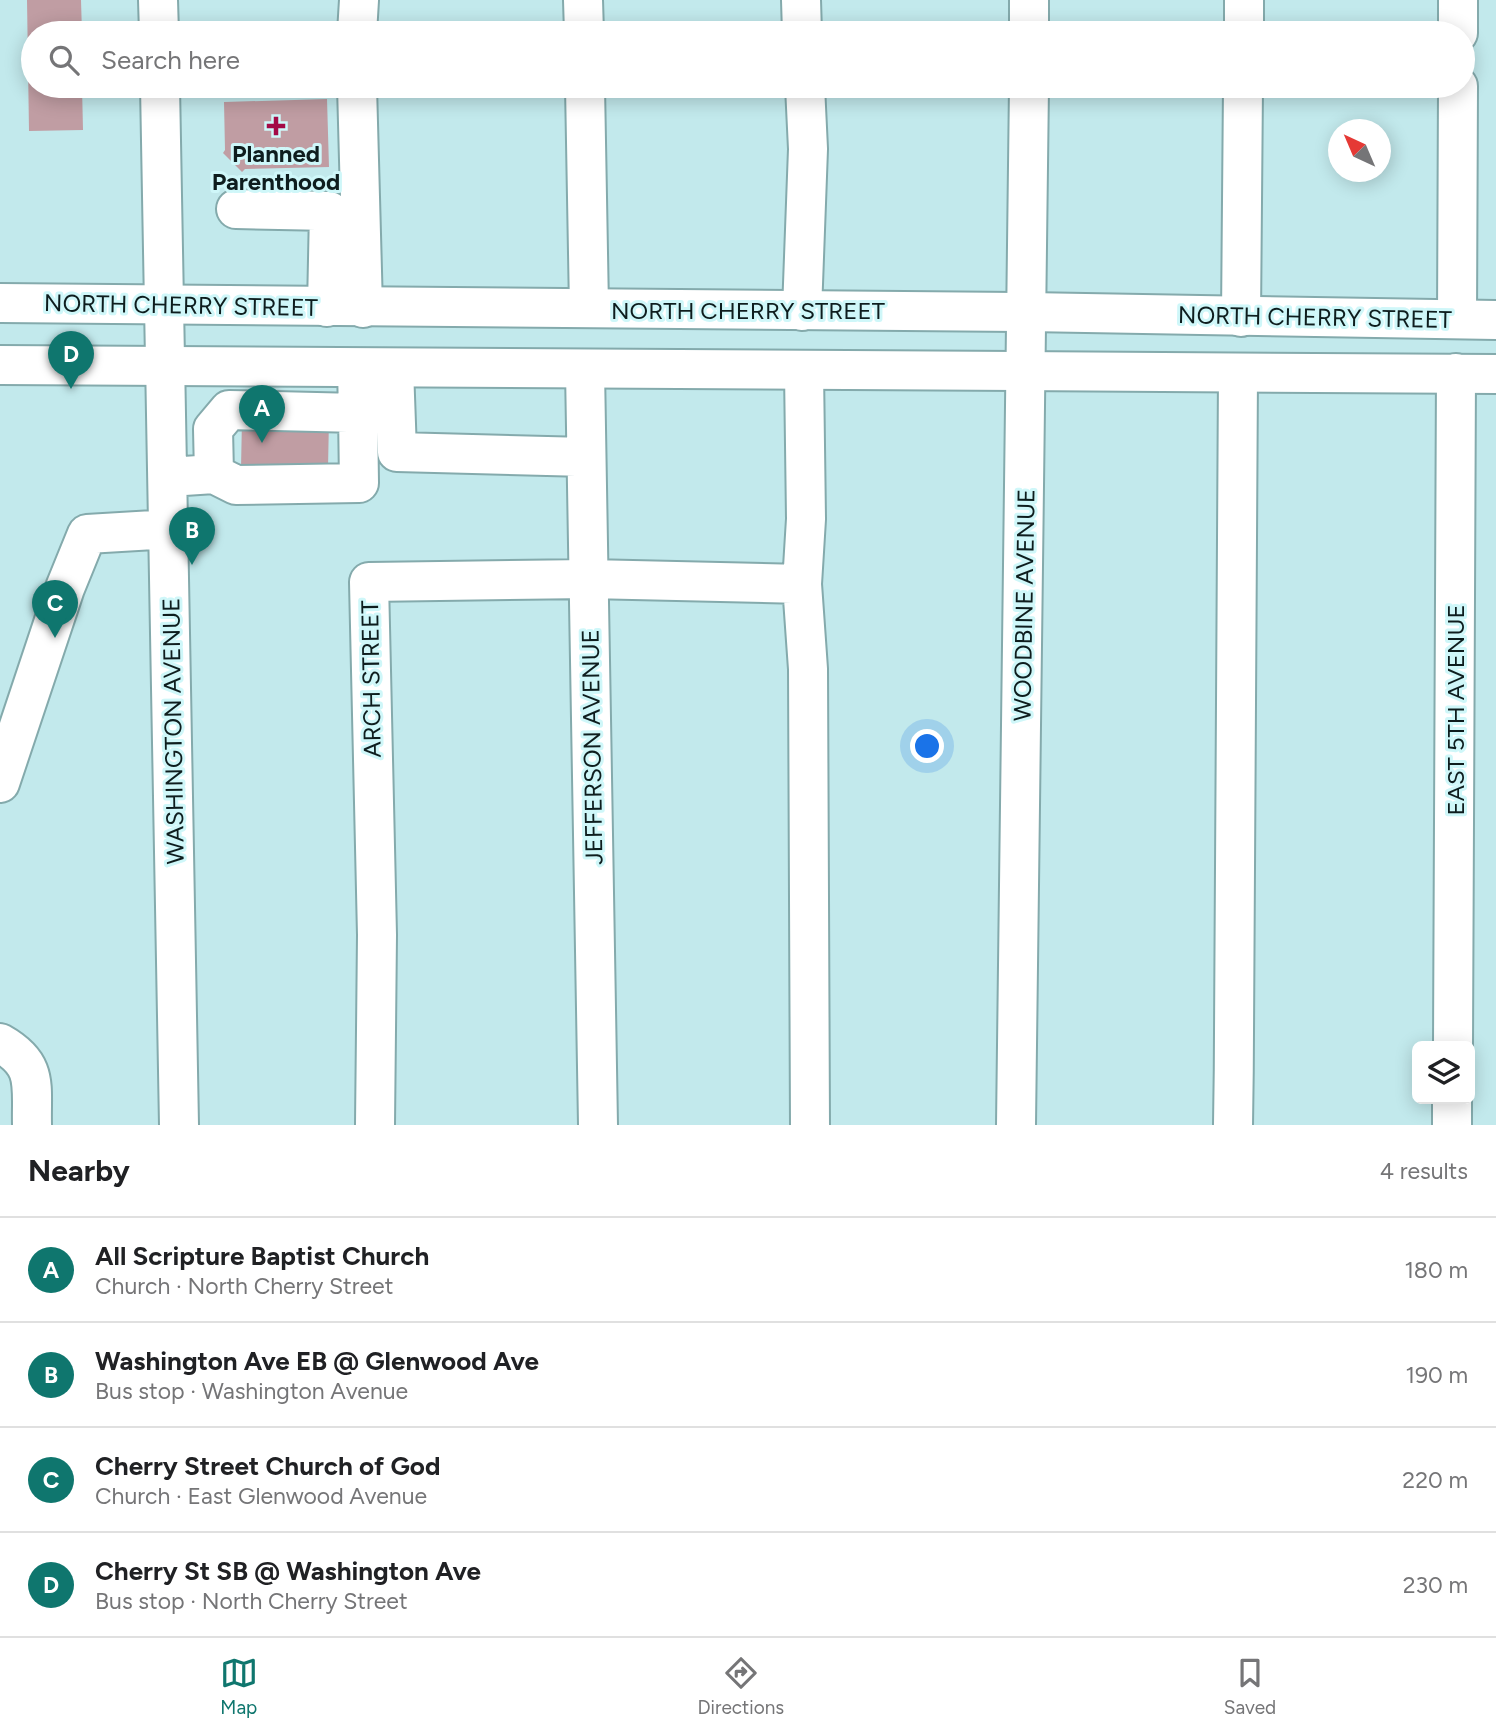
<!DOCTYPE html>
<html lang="en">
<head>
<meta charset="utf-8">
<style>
	body { margin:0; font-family:Figtree,sans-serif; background:#f2f2f2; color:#202124 }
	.controls { position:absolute; right:21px; bottom:21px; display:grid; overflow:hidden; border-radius:10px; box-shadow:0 4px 18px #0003 }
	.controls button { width:63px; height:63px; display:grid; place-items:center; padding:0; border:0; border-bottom:2px solid #e0e0e0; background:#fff; color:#202124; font:35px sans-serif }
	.compass { position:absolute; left:1328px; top:119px; width:63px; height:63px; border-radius:50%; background:#fff; box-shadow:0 4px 18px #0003; rotate:316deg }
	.you { position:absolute; left:928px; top:747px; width:24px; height:24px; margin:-18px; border:5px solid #fff; border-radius:50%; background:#1a73e8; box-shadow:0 0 0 10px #1a73e833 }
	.badge { display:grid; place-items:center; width:46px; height:46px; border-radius:50%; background:#0f766e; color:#fff; font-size:23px; font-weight:700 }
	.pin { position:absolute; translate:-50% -58px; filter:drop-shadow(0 2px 4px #0008) }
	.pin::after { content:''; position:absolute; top:37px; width:24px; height:21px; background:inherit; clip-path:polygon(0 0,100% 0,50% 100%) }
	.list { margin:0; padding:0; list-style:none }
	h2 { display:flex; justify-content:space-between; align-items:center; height:91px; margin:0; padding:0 28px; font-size:30px }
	h2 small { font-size:23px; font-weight:400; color:#757577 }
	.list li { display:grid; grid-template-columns:46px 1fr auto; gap:21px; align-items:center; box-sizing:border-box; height:105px; padding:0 28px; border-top:2px solid #e0e0e0 }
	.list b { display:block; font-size:26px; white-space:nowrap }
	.list p { margin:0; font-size:23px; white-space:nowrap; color:#757577 }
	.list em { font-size:23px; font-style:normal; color:#757577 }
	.icon { flex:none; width:38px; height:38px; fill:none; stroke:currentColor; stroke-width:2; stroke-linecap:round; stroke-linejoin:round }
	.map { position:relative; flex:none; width:1496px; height:1125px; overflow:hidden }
	.search { position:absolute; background:#fff; box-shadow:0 4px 18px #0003; left:21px; right:21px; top:21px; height:77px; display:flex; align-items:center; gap:18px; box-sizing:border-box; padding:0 24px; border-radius:38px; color:#757577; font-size:26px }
	.sheet { height:511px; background:#fff }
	nav { display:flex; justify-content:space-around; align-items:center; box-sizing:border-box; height:98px; border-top:2px solid #e0e0e0; background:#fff; font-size:19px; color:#757577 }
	nav a { display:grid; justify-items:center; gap:4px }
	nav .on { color:#0f766e }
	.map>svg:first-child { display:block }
</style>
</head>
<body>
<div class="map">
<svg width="1496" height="1125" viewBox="0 0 1496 1125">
	<rect width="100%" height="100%" fill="#c2e9ec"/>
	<!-- building -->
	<path fill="#c09da3" d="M27,0H81L82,33H33V86H82L83,130L29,131Z
		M327,99L329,167L245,169L242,172L223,153L225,150L224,102Z
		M242,419H329L328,468H241Z"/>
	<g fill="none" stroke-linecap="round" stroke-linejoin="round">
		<!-- minor casing -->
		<g stroke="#84aaac" stroke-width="42">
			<path id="minor" d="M158,0L159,33
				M583,0L584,33
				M801,0L802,33
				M357,33L359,0
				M1029,33V0
				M1244,33V0
				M1458,33V0
				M160,86L179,1125
				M357,86L363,308
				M585,86L589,308
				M236,209L329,211L327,307
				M802,311L808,149L805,86
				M1241,317L1243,86
				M1457,319L1458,86
				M394,368L397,452L586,457
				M585,370L598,1125
				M804,371L806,519L802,584L808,669L810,1125
				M214,474L236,485L359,483L358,413
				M169,477L214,474L213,429L229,410L358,413L357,368
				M0,783L65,588L87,534L171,529
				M0,1043C39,1065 31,1085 32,1125
				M1453,1046L1456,373
				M375,1125L377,935L369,582L589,579L802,584
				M1016,1125L1029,86
				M1233,1125C1237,875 1234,625 1238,374
				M1452,1125V1099"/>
		</g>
		<!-- major casing -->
		<g stroke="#84aaac" stroke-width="42">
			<path id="major" d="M0,303L1028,312L1496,320
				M0,365L1496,374"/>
		</g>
		<!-- minor -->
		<use href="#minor" stroke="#fff" stroke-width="38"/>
		<!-- major -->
		<use href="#major" stroke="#fff" stroke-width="38"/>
	</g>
	<!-- markers -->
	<path fill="#a30a46" stroke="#cff7f9" stroke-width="2.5" d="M272.5 115.5h7v7h7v7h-7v7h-7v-7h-7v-7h7z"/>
	<g text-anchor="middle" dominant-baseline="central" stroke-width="6" stroke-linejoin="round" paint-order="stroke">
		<!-- poi labels -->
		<g font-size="24" font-weight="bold" fill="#0e1d1e" stroke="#cff7f9">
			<text x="276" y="153">Planned<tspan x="276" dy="28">Parenthood</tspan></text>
		</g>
		<!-- street labels -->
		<g font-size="24" fill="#0e1d1e" stroke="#cff7f9">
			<text transform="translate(181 305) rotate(1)">NORTH CHERRY STREET</text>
			<text x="748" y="310">NORTH CHERRY STREET</text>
			<text transform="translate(1315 317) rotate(1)">NORTH CHERRY STREET</text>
			<text transform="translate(1024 605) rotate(-89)">WOODBINE AVENUE</text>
			<text transform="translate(371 679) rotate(-91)">ARCH STREET</text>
			<text transform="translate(1455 710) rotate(-90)">EAST 5TH AVENUE</text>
			<text transform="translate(173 731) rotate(-91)">WASHINGTON AVENUE</text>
			<text transform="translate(592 747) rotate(-91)">JEFFERSON AVENUE</text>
		</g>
	</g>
</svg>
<div class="controls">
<button><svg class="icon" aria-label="layers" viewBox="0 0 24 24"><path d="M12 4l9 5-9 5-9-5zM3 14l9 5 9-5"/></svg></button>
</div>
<svg class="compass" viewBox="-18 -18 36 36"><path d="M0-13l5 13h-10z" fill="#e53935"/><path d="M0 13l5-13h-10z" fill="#757577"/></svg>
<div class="you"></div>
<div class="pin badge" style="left:262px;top:443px">A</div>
<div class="pin badge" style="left:192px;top:565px">B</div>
<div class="pin badge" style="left:55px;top:638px">C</div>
<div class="pin badge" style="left:71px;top:389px">D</div>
<div class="search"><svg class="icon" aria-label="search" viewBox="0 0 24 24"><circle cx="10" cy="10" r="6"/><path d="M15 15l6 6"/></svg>Search here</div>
</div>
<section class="sheet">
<h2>Nearby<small>4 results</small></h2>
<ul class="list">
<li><span class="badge">A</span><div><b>All Scripture Baptist Church</b><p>Church · North Cherry Street</p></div><em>180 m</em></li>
<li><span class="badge">B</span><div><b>Washington Ave EB @ Glenwood Ave</b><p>Bus stop · Washington Avenue</p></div><em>190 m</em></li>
<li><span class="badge">C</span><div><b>Cherry Street Church of God</b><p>Church · East Glenwood Avenue</p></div><em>220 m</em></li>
<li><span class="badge">D</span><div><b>Cherry St SB @ Washington Ave</b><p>Bus stop · North Cherry Street</p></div><em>230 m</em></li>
</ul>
</section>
<nav>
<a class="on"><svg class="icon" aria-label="map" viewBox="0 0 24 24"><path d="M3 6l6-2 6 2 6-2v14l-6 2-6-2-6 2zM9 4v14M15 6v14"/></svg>Map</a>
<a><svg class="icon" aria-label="directions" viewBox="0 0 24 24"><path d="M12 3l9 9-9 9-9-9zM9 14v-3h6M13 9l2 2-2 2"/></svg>Directions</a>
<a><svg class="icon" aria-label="saved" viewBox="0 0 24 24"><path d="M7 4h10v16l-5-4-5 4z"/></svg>Saved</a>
</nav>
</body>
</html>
